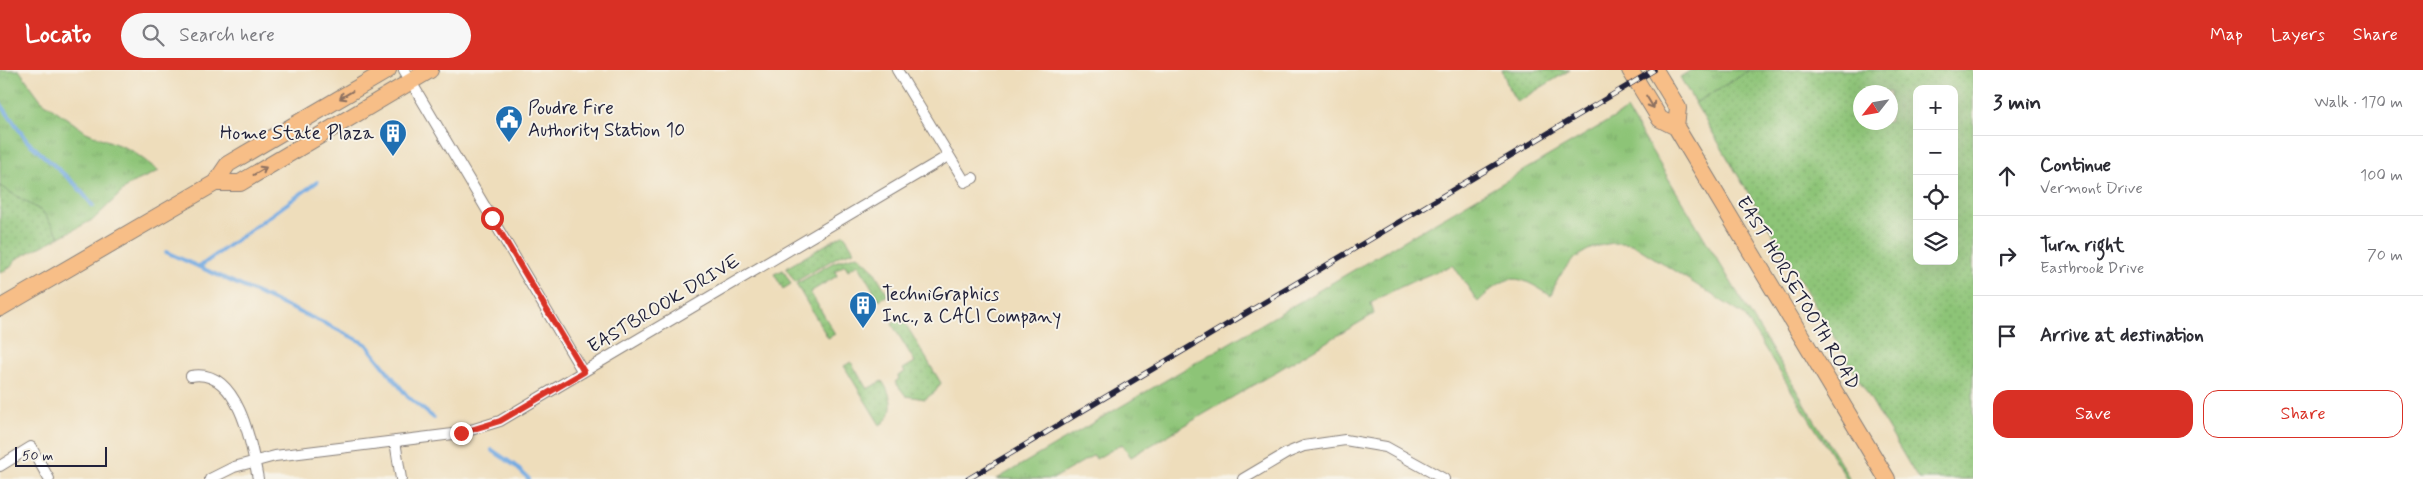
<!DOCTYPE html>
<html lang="en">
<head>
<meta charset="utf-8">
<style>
	body { margin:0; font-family:Mynerve,sans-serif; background:#f7f7f7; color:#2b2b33 }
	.controls { position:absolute; right:15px; top:15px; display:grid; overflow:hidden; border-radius:10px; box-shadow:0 5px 20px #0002 }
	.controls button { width:45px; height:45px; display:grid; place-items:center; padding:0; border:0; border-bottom:1px solid #e1e1e2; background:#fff; color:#2b2b33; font:25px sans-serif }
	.compass { position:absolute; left:1853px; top:15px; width:45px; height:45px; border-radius:50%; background:#fff; box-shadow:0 5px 20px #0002; rotate:239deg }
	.scale { position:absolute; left:15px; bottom:12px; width:92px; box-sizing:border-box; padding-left:5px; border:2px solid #22223b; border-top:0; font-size:14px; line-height:18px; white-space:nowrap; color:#22223b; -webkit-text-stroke:4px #f7f3e8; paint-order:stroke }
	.stop { position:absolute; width:15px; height:15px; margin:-11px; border:4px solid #d93025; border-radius:50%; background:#fff }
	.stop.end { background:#d93025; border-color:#fff; box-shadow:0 1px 5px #0008 }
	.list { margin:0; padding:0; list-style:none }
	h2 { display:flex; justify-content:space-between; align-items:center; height:65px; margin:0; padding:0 20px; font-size:21px }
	h2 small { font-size:16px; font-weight:400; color:#7c7c81 }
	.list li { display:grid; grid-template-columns:32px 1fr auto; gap:15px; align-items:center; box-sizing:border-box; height:80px; padding:0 20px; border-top:1px solid #e1e1e2 }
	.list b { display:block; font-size:19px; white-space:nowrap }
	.list p { margin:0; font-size:16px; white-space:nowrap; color:#7c7c81 }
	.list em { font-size:16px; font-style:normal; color:#7c7c81 }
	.actions { display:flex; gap:10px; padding:15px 20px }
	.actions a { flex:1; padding:11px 0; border:1px solid #d93025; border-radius:15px; text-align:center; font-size:18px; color:#d93025 }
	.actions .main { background:#d93025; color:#fff }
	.icon { flex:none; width:28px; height:28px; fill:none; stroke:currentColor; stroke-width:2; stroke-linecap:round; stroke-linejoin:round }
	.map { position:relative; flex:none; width:1973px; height:409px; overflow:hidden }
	header { display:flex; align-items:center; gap:30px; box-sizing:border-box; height:70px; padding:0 25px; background:#d93025; color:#fff }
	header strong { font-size:24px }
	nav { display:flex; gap:28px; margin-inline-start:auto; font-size:18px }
	.search { width:350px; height:45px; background:#f7f7f7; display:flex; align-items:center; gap:12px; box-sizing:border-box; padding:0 18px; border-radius:28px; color:#7c7c81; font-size:19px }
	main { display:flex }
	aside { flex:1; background:#fff }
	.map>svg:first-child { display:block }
</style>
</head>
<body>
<header>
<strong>Locato</strong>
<div class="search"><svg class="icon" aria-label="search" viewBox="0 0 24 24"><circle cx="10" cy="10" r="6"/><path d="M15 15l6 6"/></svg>Search here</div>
<nav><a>Map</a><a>Layers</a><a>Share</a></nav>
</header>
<main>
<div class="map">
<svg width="1973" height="409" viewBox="0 0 1973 409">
	<defs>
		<pattern id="grass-dots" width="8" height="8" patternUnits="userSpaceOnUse" patternTransform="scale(1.25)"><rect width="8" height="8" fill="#8dc477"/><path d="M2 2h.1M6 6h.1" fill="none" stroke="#79a868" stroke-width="1.8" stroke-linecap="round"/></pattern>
		<pattern id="park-tufts" width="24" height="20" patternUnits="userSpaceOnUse" patternTransform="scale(1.25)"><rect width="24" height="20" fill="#8dc477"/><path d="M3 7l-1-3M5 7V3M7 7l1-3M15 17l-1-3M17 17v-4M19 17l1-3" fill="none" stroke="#79a868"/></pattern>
	</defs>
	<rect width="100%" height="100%" fill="#f7f3e8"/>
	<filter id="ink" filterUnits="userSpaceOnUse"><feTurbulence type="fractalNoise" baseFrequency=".02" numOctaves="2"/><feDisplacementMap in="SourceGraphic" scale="10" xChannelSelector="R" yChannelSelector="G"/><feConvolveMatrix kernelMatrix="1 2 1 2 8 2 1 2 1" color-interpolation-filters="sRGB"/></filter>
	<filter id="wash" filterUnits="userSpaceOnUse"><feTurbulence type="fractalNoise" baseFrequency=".0096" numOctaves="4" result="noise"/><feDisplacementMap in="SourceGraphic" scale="20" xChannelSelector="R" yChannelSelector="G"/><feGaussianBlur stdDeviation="1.12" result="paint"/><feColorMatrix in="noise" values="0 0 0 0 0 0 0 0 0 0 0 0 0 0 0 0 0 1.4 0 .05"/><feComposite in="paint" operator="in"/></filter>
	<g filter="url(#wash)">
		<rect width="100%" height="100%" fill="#edb"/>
		<!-- grass -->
		<path fill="url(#grass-dots)" stroke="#587359" fill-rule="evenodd" d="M1502,0H1570L1517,32L1509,19Z
			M1750,0H1973V409H1918L1695,33ZM1917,19H1954V191H1917ZM1860,22H1890V52H1860Z
			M0,116L43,142L60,167L16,189L11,197L0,203Z
			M844,164L854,181L839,186L795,212L786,198Z
			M858,185L873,199L888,225L879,230L858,194L848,200L845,195L835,201L837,206L810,222L835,264L828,268L796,214L834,192Z
			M783,200L791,214L783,219L774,204Z
			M902,248L941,313L935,322L925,329L906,326L895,312L899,309L898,306L905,302L903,299L915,292L892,254Z
			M851,292L867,319L882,311C892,325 897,344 880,355L844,296Z"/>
		<!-- park -->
		<path fill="url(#park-tufts)" stroke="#587359" d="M0,0H19L41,30L86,62L131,80L159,101L130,114L94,149L60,167L43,142L0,116Z
			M1691,0H1750L1695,33L1680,7Z
			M1627,40L1850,409H1847L1744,245L1632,174C1594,168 1562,189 1551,226C1516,203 1508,202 1478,232L1453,195C1425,206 1397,217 1371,233L1374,244L1131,387L1122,374L1096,389L1094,385L1053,409H997Z"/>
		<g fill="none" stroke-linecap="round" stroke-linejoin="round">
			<!-- stream -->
			<path stroke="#73aae2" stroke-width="4" d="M0,33L27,71L76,115L93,136
				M166,182L326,254L366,274L408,327L434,348
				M199,197L317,112
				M492,380L514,395L529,409"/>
		</g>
	</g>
	<g filter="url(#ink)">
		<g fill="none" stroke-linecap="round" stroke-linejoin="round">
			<!-- minor casing -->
			<g stroke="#88807b" stroke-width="12">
				<path id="minor" d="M404,0L583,302
					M897,0L965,112L973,108
					M191,306C239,297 252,376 258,409
					M395,371L401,409
					M0,396L31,377L49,409
					M210,409L234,397L275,386L461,363L500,351L948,86
					M1243,409L1287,383L1304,376L1345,370L1386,377L1444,409"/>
			</g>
			<!-- primary casing -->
			<g stroke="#88807b" stroke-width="18">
				<path id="primary" d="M1630,0L1660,49L1676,57L1887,409
					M1655,0L1678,38L1676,57
					M215,113H240L430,0
					M0,238L215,113L228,94L388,0"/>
			</g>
			<!-- minor -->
			<use href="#minor" stroke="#fff" stroke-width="10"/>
			<!-- primary -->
			<use href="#primary" stroke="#f7be87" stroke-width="16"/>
			<!-- rail casing -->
			<g stroke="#22223b" stroke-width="5.5">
				<path id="rail" d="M968,409L1654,0"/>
			</g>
			<!-- rail -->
			<use href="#rail" stroke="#f7f3e8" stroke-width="4" stroke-dasharray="11" stroke-linecap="butt"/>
		</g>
		<!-- one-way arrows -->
		<defs><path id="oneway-shaft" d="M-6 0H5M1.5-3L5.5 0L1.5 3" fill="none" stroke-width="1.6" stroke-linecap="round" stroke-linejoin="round" transform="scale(1.25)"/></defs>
		<g stroke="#8c7061">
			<use href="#oneway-shaft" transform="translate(346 25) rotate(149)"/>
			<use href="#oneway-shaft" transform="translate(1650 32) rotate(59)"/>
			<use href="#oneway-shaft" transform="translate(260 101) rotate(-31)"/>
		</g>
	</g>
	<g fill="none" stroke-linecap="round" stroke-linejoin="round" filter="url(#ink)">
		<!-- route -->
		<path stroke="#d93025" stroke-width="6" d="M461,363L500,351L584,302L492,148"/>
	</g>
	<!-- icons -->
	<defs>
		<g id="civic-pin" transform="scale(1.4375)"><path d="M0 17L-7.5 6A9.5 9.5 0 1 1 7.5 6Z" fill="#1f6fb2" stroke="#f7f3e8"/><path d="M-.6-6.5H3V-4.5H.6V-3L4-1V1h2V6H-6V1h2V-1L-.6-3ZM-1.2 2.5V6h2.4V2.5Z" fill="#fff"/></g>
		<g id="building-pin" transform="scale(1.4375)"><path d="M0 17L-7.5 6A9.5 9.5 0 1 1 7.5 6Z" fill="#1f6fb2" stroke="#f7f3e8"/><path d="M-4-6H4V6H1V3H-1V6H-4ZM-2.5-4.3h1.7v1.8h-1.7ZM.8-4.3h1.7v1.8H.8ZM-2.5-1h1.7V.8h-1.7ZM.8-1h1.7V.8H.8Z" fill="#fff"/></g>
	</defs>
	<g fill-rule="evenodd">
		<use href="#civic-pin" x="509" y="49"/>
		<use href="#building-pin" x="393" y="63"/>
		<use href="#building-pin" x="863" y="235"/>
	</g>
	<g text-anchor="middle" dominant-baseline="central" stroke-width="4" stroke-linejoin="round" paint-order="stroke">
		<!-- poi labels -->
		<g font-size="19" fill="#22223b" stroke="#f7f3e8" text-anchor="start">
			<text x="528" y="38">Poudre Fire<tspan x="528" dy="22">Authority Station 10</tspan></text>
			<text x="374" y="63" text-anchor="end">Home State Plaza</text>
			<text x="882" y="224">TechniGraphics<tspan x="882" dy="22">Inc., a CACI Company</tspan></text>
		</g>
		<!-- street labels -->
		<g font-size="19" fill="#22223b" stroke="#f7f3e8">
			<text transform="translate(1798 223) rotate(59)">EAST HORSETOOTH ROAD</text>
			<text transform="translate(664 234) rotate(-31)">EASTBROOK DRIVE</text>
		</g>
	</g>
</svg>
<div class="controls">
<button>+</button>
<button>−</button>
<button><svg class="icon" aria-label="locate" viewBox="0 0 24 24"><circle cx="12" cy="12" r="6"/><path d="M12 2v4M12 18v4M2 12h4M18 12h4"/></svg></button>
<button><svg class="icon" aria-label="layers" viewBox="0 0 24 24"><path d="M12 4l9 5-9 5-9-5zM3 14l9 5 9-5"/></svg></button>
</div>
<svg class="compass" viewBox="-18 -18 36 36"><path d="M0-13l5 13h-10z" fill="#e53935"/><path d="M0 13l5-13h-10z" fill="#7c7c81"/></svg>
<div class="scale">50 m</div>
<div class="stop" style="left:492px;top:148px"></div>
<div class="stop end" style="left:461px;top:363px"></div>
</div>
<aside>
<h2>3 min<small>Walk · 170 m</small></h2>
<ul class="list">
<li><svg class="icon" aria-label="ahead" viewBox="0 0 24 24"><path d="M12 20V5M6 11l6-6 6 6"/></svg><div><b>Continue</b><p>Vermont Drive</p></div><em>100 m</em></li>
<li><svg class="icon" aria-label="right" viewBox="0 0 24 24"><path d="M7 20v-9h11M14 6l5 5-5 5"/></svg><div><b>Turn right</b><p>Eastbrook Drive</p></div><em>70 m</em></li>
<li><svg class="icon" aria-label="arrive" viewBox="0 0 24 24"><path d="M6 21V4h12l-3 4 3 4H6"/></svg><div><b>Arrive at destination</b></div></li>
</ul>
<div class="actions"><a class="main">Save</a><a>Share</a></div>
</aside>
</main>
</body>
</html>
